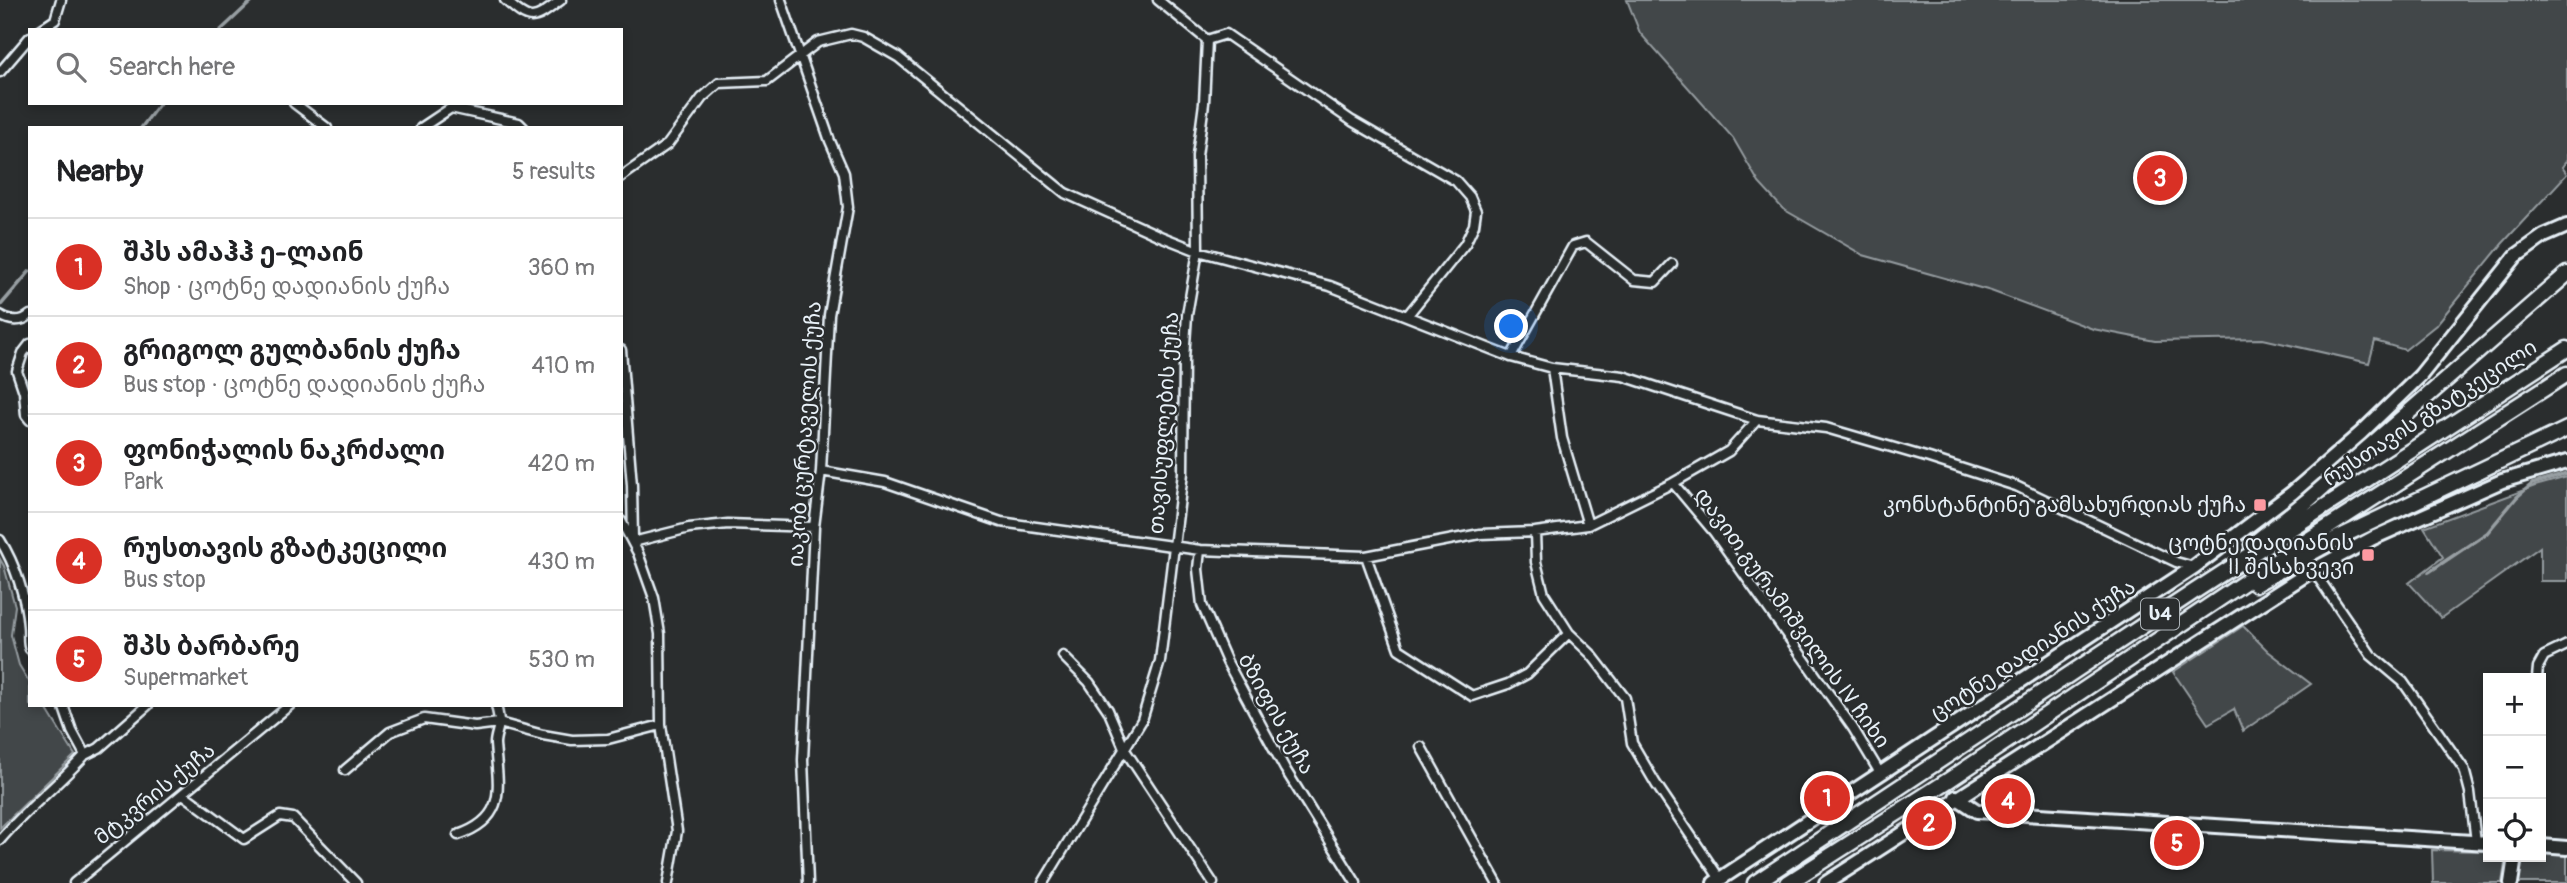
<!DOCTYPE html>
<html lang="en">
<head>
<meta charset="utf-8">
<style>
	body { margin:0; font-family:Pangolin,"Noto Sans Georgian",sans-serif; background:#f2f2f2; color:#202124 }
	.controls { position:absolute; right:21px; bottom:21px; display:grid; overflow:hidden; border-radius:0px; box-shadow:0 4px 10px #0003 }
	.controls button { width:63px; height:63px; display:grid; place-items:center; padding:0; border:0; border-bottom:2px solid #e0e0e0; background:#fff; color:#202124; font:35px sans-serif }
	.you { position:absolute; left:1512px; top:327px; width:24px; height:24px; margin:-18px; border:5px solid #fff; border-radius:50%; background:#1a73e8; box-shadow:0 0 0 10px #1a73e833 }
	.badge { display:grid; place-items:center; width:46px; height:46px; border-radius:50%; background:#d93025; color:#fff; font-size:23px; font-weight:700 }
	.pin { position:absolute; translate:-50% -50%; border:4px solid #fff; box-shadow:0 2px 7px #0006 }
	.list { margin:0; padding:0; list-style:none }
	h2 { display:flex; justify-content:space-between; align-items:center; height:91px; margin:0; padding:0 28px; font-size:30px }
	h2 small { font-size:23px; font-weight:400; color:#757577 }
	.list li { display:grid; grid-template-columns:46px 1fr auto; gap:21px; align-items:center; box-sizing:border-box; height:98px; padding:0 28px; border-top:2px solid #e0e0e0 }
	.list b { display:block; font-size:26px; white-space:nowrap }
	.list p { margin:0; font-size:23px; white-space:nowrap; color:#757577 }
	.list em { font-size:23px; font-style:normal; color:#757577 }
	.icon { flex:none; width:38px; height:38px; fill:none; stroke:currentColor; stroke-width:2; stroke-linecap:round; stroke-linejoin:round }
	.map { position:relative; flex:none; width:2567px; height:883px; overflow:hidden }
	.search { position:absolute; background:#fff; box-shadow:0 4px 10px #0003; left:28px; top:28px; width:595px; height:77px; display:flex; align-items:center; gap:18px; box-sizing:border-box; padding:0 24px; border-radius:0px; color:#757577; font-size:26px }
	.panel { position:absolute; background:#fff; box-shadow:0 4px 10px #0003; left:28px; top:126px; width:595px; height:581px; border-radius:0px }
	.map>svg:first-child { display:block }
</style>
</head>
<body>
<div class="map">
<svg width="2567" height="883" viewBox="0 0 2567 883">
	<rect width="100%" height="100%" fill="#2a2d2e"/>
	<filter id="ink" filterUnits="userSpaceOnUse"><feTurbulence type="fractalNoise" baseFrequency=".0143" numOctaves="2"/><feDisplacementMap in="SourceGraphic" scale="14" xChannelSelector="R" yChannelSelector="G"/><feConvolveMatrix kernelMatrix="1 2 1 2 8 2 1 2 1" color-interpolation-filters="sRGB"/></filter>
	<g filter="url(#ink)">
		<!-- green -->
		<path fill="#424648" stroke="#959ca0" stroke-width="2" d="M1627,0H2567V160L2562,167L2567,174L2502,244L2436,325L2405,350L2375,341L2369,363L2263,339L2155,341L2093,329L1991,291L1863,255L1783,209L1759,183L1733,138L1640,33Z
			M2567,477V581H2540V547L2441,618L2409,583L2443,557L2424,527L2535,486Z
			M0,559L4,566L15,606L11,635L19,665L30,683V705H44L75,755L0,828Z
			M2243,626L2268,651L2311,684L2243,731L2234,709L2208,724L2173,672Z
			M2432,850L2488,851V857H2506L2502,883H2433Z
			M2541,850L2567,851V883H2518L2522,857H2541Z"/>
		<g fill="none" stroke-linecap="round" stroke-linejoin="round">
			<!-- stream -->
			<path stroke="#989fa3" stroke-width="3.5" d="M221,30L253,0
				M141,128L160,103
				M0,306L30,271
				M2429,572L2487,533L2517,497L2532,484L2567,474"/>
			<!-- street casing -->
			<g stroke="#e8f1f8" stroke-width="13">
				<path id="street" d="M505,0C532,24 533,21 561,0
					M781,0L830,141L844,173L848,207L829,315L821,471L814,527L803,760L808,883
					M1158,0L1207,40
					M40,30L55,20L61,0
					M1207,40L1226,34L1352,121L1456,181L1470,197L1476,211L1474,225L1465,244L1407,316
					M0,72L30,37
					M294,103L327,128
					M421,128L451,108L519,123L524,128
					M621,177L668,144L702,98L719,83L767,81L818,42L851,34L863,37L898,57L1065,193L1160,236L1198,251L1330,286L1511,357L1552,368L1623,376L1757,420L1826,428L1929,458L2016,486L2176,562L2194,567
					M0,315C9,321 21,323 30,315
					M30,344L23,353L17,371L24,392L26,415L30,420
					M621,350L632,485L633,539
					M1511,357L1573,246L1586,242L1634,280L1655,282L1672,264
					M1552,368L1562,438L1588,525
					M821,471L885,482L1001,522L1200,550L1366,556L1480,534L1535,532L1588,525L1673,483L1729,451L1757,420
					M1673,483L1714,532L1853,728L1880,773
					M621,521L638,553L654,598L660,634L661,725L677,831L668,883
					M1535,532L1536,562L1544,594L1569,633L1591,654L1625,698L1632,743L1656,784L1720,879
					M0,540C15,564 26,597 28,626C29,635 27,641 30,649
					M633,542L689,528L728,524L814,527
					M1200,550L1198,569L1202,605L1227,662L1285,769L1356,883
					M1366,556L1399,649L1472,696L1508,684L1527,674L1569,633
					M2313,570L2371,655L2403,682L2464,769L2470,792L2476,842
					M1063,656L1089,682L1108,710L1125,750L1213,883
					M2537,678L2538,667L2544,656L2567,645
					M1421,747L1497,883
					M85,755L99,748L148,705
					M345,770L390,732L424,719L475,726L499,723L543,735L572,740L608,739L661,725
					M183,794L244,839L280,816L293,818L356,883
					M458,835C508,818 498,787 495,744C495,736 499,729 499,722C499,717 497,710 496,705
					M0,840C26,809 58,785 85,755L72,731L63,705
					M74,883L290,705
					M1043,883L1142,720L1160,661L1183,473L1184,359L1187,315L1198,251L1197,156L1204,103L1207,40"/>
			</g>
			<!-- secondary casing -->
			<g stroke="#e8f1f8" stroke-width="18">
				<path id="secondary" d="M1956,797L1977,811L2488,843
					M2541,846L2567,848
					M1714,883L2194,567L2292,493L2361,433L2420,376L2516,256L2544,236L2567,226
					M1826,883L2313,570L2373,538L2502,481L2567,462
					M2511,883L2515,857"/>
			</g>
			<!-- highway casing -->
			<g stroke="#e8f1f8" stroke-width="19">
				<path id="highway" d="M2252,545L2307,501L2567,274
					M2255,584L2340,537L2567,429
					M1755,883L2195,591L2567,349
					M1788,883L1949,780L2291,551L2567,374"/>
			</g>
			<!-- street -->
			<use href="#street" stroke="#2a2d2e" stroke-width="8"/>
			<!-- secondary -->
			<use href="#secondary" stroke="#2a2d2e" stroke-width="12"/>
			<!-- highway -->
			<use href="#highway" stroke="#2a2d2e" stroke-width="14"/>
		</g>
	</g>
	<!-- markers -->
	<g fill="#ff9aa2" stroke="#2a2d2e" stroke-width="2.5">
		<rect x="2253" y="498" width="14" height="14" rx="3.5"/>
		<rect x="2361" y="548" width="14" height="14" rx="3.5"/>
	</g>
	<g text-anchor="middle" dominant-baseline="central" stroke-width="5" stroke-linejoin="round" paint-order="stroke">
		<!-- shield labels -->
		<rect fill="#2a2d2e" stroke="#afb6bb" stroke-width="2" x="2141" y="598.5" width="38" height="31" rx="5"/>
		<g font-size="19" font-weight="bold" fill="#e8f1f8">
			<text x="2160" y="614">ს4</text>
		</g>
		<!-- street labels -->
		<g font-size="21" fill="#e8f1f8" stroke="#2a2d2e">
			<text transform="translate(2430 413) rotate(-33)">რუსთავის გზატკეცილი</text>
			<text transform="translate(1164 423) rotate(-86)">თავისუფლების ქუჩა</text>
			<text transform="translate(805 434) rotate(-86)">იაკობ ცურტაველის ქუჩა</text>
			<text transform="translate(1792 618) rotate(54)">დავით გურამიშვილის IV ჩიხი</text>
			<text transform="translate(2033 650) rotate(-33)">ცოტნე დადიანის ქუჩა</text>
			<text transform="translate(1276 714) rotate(61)">ბზიფის ქუჩა</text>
			<text transform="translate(155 794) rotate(-39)">მტკვრის ქუჩა</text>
		</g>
		<!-- poi labels -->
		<g font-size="21" fill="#e8f1f8" stroke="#2a2d2e" text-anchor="end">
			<text x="2246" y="505">კონსტანტინე გამსახურდიას ქუჩა</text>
			<text x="2354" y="543">ცოტნე დადიანის<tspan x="2354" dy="24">II შესახვევი</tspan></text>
		</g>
	</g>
</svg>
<div class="controls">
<button>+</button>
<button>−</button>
<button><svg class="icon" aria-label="locate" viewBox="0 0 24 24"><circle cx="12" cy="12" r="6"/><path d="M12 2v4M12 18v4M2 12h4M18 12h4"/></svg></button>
</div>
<div class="you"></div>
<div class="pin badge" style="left:1827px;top:798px">1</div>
<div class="pin badge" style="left:1929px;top:823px">2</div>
<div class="pin badge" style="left:2160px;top:178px">3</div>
<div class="pin badge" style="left:2008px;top:801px">4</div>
<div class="pin badge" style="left:2177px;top:843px">5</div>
<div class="search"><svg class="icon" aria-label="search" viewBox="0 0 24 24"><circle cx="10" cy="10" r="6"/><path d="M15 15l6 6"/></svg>Search here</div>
<section class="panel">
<h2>Nearby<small>5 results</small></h2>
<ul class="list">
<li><span class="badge">1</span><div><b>შპს ამაჰჰ ე-ლაინ</b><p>Shop · ცოტნე დადიანის ქუჩა</p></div><em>360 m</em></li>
<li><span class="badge">2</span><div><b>გრიგოლ გულბანის ქუჩა</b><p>Bus stop · ცოტნე დადიანის ქუჩა</p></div><em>410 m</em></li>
<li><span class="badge">3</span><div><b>ფონიჭალის ნაკრძალი</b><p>Park</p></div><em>420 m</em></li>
<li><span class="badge">4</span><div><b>რუსთავის გზატკეცილი</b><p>Bus stop</p></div><em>430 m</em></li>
<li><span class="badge">5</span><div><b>შპს ბარბარე</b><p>Supermarket</p></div><em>530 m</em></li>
</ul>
</section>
</div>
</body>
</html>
